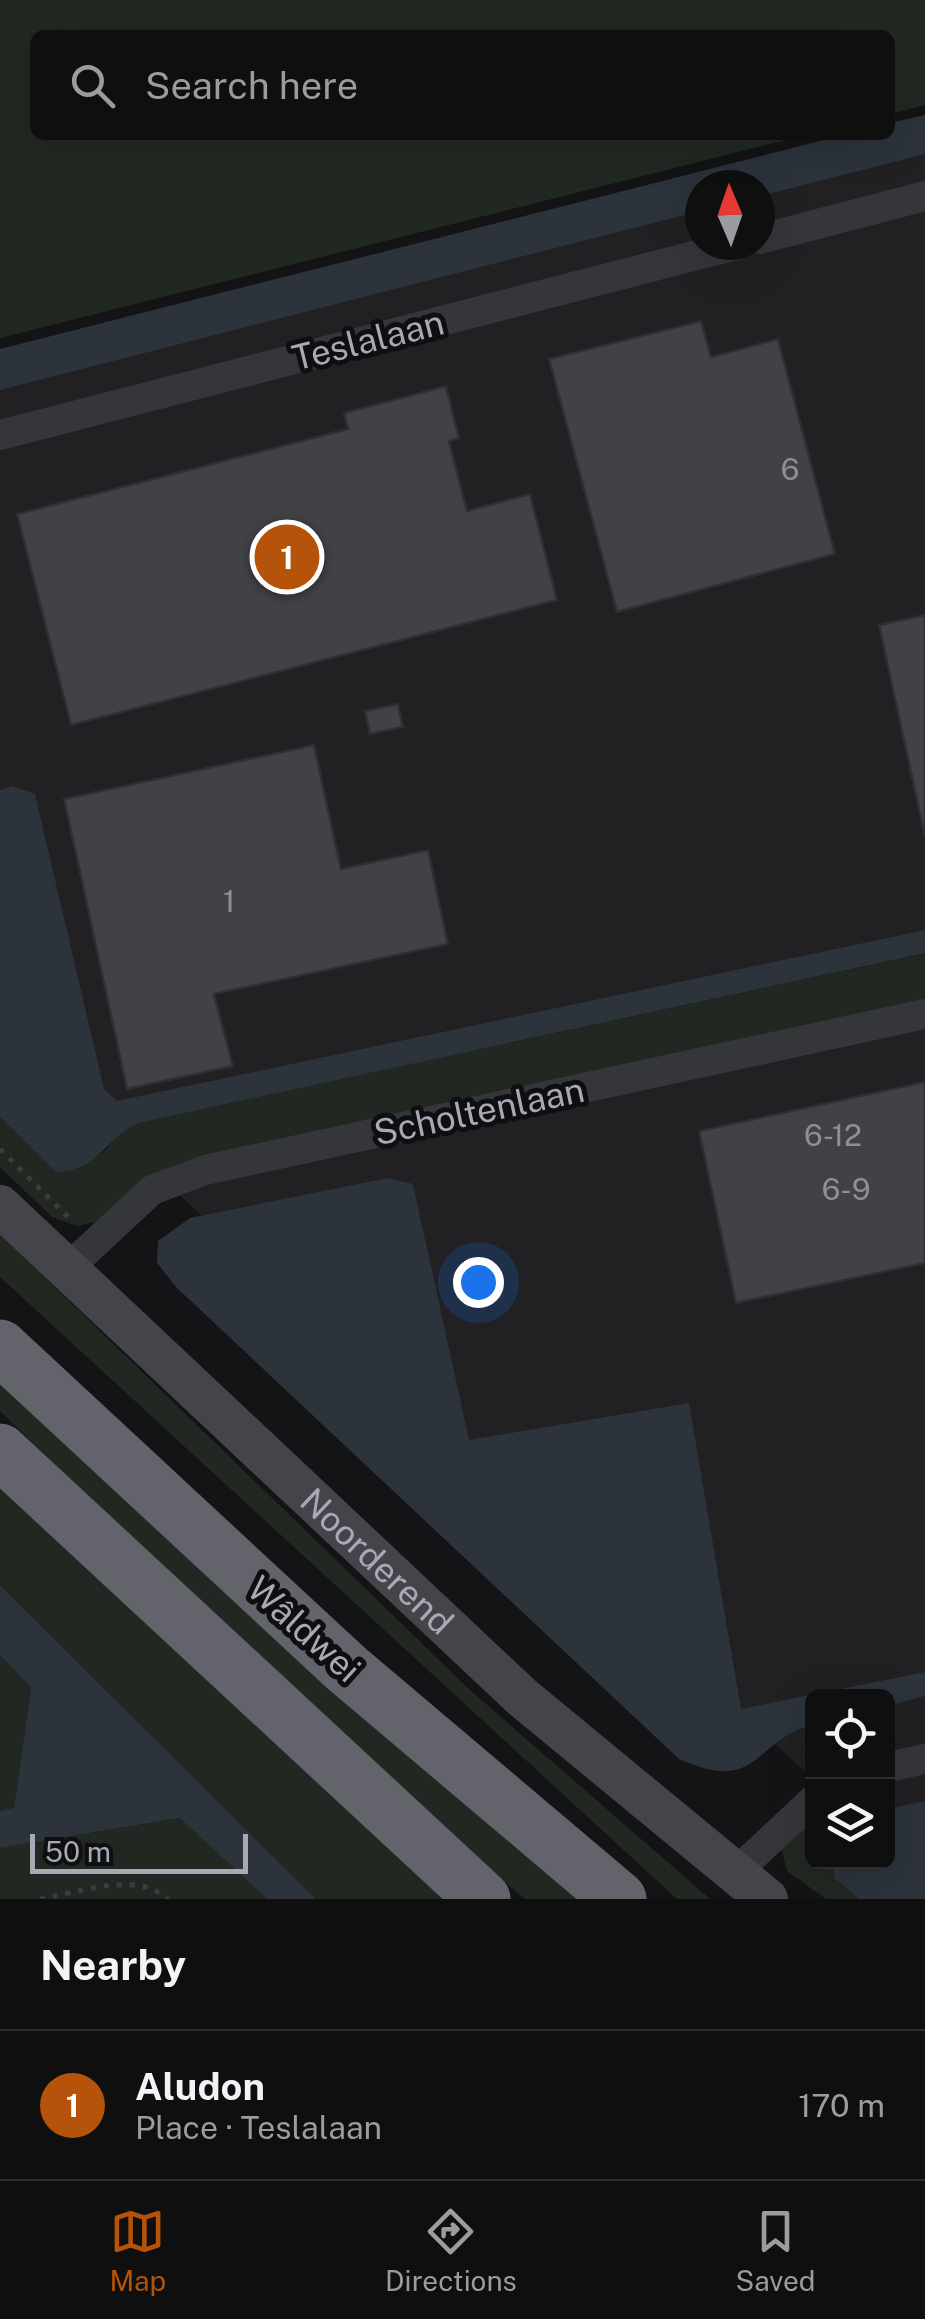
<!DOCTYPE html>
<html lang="en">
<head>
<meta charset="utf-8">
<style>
	body { margin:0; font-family:"Public Sans",sans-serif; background:#1d1d1e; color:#f1f3f6 }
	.controls { position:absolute; right:30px; bottom:30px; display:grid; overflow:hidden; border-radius:15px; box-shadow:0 10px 40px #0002 }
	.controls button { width:90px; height:90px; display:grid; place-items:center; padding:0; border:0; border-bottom:2px solid #2f2f30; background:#0f0f10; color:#f1f3f6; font:50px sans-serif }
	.compass { position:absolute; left:685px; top:170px; width:90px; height:90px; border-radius:50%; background:#0f0f10; box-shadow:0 10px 40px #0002; rotate:358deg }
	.scale { position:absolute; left:30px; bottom:25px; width:218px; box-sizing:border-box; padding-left:10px; border:5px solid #a7a9b5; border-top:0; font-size:28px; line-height:35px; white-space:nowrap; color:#a7a9b5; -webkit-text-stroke:8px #0f0f11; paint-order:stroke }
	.you { position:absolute; left:478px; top:1282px; width:35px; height:35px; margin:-25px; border:8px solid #fff; border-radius:50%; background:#1a73e8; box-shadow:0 0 0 15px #1a73e833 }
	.badge { display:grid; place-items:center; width:65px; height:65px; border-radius:50%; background:#b45309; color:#fff; font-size:32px; font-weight:700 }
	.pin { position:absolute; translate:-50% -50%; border:5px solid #fff; box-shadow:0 2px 10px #0006 }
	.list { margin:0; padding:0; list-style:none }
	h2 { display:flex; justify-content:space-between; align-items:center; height:130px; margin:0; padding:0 40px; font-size:42px }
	h2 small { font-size:32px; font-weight:400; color:#9b9c9f }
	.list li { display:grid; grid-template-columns:65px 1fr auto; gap:30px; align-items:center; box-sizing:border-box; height:150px; padding:0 40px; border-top:2px solid #2f2f30 }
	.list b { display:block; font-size:38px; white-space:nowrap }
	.list p { margin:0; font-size:32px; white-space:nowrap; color:#9b9c9f }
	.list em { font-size:32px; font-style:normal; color:#9b9c9f }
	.icon { flex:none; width:55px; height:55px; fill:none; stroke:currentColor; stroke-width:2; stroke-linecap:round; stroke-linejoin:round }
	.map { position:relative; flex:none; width:925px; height:1899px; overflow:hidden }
	.search { position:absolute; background:#0f0f10; box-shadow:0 10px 40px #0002; left:30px; right:30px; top:30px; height:110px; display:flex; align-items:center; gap:25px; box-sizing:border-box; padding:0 35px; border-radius:15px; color:#9b9c9f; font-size:38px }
	.sheet { height:280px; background:#0f0f10 }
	nav { display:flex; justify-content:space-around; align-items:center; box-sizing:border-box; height:140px; border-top:2px solid #2f2f30; background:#0f0f10; font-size:28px; color:#9b9c9f }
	nav a { display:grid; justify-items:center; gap:5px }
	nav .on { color:#b45309 }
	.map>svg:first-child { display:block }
</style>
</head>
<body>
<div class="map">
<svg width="925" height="1899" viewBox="0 0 925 1899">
	<rect width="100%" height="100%" fill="#141416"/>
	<!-- built -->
	<path fill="#212023" d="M925,137V1882L888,1848V1696H812V1778L0,1030V371L700,194V245H760V185Z"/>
	<!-- green -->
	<path fill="#212822" d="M0,0H925V105L890,114V35H35V135H806L0,338Z
		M925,954V999L198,1156L173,1165L136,1187L96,1222L77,1226L52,1217L0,1167V1117L56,1171L103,1153L119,1132L138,1123Z
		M0,1234L471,1691L710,1899H677L0,1277Z
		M0,1363L598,1899H525L340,1743L0,1411Z
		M0,1468L454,1899H316L0,1585Z
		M0,1655L31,1686L14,1809L0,1811Z
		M812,1814V1862H834V1878L859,1899H826L787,1871L780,1844Z
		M181,1818L267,1899H0V1848Z"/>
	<!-- water -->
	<path fill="#2d333b" d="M925,115V154L760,196V185H700V211L0,390V349L844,135H890V123Z
		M13,786L35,794L104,1089L117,1101L925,930V953L138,1123C103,1139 101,1170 56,1172L0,1117V790Z
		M388,1178L413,1184L469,1440L689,1403L741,1709L925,1672V1696L888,1706V1696H812V1725C752,1741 760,1795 679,1759L177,1288L157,1263L158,1241L190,1218Z
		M0,1585L316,1899H267L180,1818L0,1848V1811L14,1808L31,1687L0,1655Z
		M925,1801V1899H859L834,1878V1862H888V1809Z"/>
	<!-- building -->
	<path fill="#414146" stroke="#2f2e32" stroke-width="2.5" d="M701,321L711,357L778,339L835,554L617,612L549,359Z
		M446,386L459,438L449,441L467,511L530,494L557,600L71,725L17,514L348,429L344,413Z
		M925,615V837L879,625Z
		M398,704L403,727L370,734L365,711Z
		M314,745L341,869L428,850L448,944L214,994L233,1066L127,1089L64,799Z
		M925,1082V1263L736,1303L699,1131Z"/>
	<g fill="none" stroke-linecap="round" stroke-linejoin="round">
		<!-- path -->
		<path stroke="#3c3c41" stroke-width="5" stroke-dasharray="5 8" stroke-linecap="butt" d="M0,1149L72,1221
			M40,1899C78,1893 136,1870 168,1899"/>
		<!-- street -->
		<path stroke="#35363a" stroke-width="30" d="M760,239L925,196
			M0,435L736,245
			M65,1271L152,1190L205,1170L925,1014
			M888,1767L925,1759
			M734,1874L812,1801"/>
		<!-- secondary -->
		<path stroke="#44444a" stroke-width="42" id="s1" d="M0,1206L522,1697L767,1899"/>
		<!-- highway -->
		<path stroke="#62636b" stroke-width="55" d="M0,1347L346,1668L619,1899
			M0,1451L483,1899"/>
	</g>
	<g text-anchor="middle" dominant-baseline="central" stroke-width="10" stroke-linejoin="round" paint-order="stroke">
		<!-- number labels -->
		<g font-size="30" fill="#8e8f99">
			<text x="790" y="469">6</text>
			<text x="229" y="901">1</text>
			<text x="833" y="1135">6-12</text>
			<text x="846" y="1189">6-9</text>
		</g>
		<!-- street labels -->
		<g font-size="35" fill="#a7a9b5" stroke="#0f0f11">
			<text transform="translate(368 340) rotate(-14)">Teslalaan</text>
			<text transform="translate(479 1111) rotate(-12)">Scholtenlaan</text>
			<text stroke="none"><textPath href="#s1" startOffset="518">Noorderend</textPath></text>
			<text transform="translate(304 1629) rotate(42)">Wâldwei</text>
		</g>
	</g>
</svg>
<div class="controls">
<button><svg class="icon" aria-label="locate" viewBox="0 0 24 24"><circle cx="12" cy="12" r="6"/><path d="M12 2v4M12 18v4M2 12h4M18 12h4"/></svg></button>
<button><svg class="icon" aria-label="layers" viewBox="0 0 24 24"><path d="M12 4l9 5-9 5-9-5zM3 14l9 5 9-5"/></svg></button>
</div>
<svg class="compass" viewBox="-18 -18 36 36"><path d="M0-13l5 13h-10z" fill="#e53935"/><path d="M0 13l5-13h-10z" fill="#9b9c9f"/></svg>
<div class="scale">50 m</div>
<div class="you"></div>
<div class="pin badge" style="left:287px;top:557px">1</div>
<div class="search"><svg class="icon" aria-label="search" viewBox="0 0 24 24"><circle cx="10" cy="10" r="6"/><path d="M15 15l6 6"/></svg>Search here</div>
</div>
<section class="sheet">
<h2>Nearby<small></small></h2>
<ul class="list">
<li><span class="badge">1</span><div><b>Aludon</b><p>Place · Teslalaan</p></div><em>170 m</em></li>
</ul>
</section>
<nav>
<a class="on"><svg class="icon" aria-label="map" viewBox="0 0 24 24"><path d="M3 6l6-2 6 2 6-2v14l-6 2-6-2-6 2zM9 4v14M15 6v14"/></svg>Map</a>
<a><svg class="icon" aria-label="directions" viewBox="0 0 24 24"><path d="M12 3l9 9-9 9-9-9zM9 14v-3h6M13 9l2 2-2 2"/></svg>Directions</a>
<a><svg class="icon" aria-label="saved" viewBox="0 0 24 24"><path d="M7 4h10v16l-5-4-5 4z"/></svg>Saved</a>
</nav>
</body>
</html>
